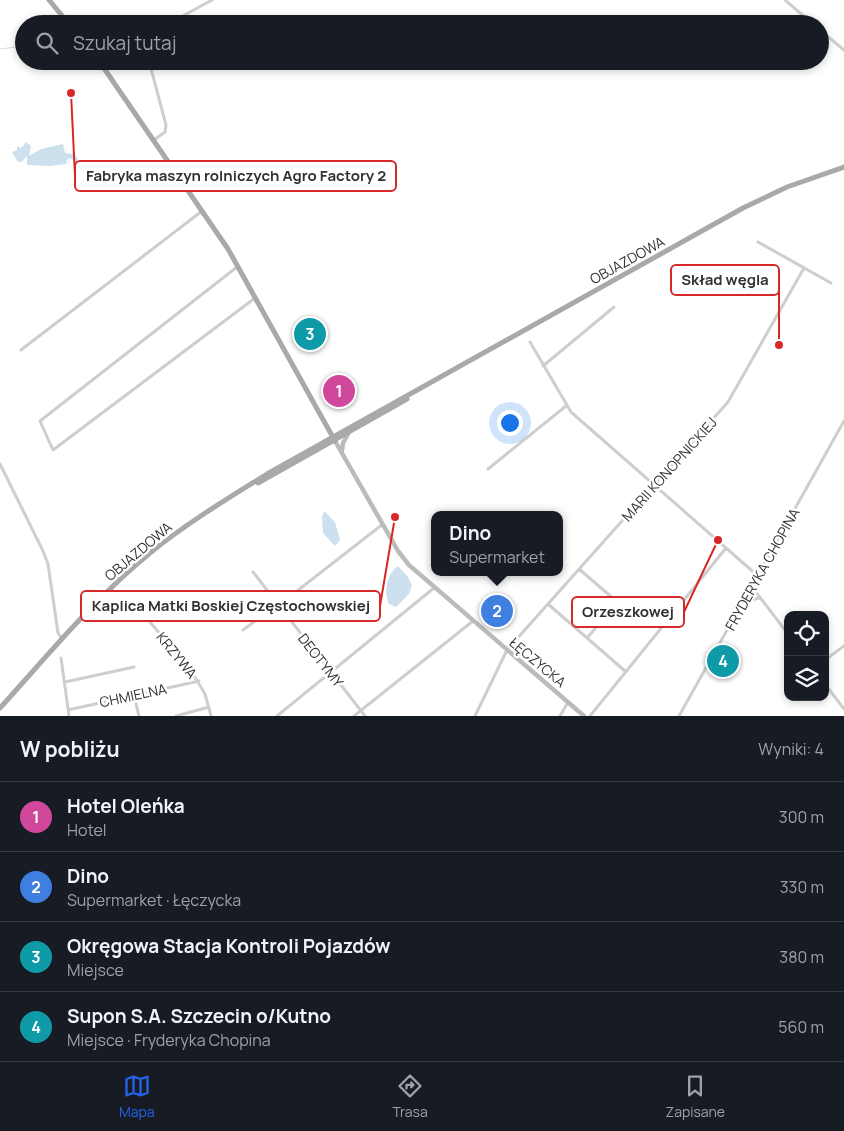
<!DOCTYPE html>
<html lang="pl">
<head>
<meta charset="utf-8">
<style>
	body { margin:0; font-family:Manrope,sans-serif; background:#242831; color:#f1f3f6 }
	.controls { position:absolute; right:15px; bottom:15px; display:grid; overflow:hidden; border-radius:10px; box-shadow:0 2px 8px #0003 }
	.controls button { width:45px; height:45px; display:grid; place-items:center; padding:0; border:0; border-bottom:1px solid #363941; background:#171b24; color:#f1f3f6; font:25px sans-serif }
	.you { position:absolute; left:509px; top:422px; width:18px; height:18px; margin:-12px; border:4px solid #fff; border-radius:50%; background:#1a73e8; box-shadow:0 0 0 8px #1a73e833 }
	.badge { display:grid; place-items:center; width:32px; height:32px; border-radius:50%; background:#2563eb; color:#fff; font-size:16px; font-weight:700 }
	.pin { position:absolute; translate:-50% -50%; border:2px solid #fff; box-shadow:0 1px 5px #0006 }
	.popup { position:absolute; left:431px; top:511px; width:132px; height:65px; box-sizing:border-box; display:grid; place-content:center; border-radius:10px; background:#171b24; filter:drop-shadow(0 1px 4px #0005); font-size:16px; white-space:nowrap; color:#9ea1a6 }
	.popup b { font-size:19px; color:#f1f3f6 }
	.popup::after { content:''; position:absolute; left:50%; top:100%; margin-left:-10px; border:10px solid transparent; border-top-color:#171b24 }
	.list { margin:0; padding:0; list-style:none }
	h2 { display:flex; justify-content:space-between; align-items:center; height:65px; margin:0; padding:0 20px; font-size:21px }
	h2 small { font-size:16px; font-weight:400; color:#9ea1a6 }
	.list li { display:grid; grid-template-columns:32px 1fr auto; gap:15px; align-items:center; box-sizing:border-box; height:70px; padding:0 20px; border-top:1px solid #363941 }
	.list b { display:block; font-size:19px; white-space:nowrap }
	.list p { margin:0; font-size:16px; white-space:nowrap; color:#9ea1a6 }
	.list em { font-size:16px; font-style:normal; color:#9ea1a6 }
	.icon { flex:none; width:28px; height:28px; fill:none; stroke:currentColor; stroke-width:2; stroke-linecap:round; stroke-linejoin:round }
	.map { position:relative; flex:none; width:844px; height:716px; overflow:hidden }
	.search { position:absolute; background:#171b24; box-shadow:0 2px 8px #0003; left:15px; right:15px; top:15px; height:55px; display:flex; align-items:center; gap:12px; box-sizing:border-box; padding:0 18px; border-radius:28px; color:#9ea1a6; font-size:19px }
	.sheet { height:345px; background:#171b24 }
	nav { display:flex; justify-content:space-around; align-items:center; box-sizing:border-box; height:70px; border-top:1px solid #363941; background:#171b24; font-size:14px; color:#9ea1a6 }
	nav a { display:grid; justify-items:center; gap:2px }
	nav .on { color:#2563eb }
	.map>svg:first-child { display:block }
</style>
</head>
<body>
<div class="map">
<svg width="844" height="716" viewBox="0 0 844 716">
	<rect width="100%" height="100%" fill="#fff"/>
	<!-- water -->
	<path fill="#cde0ed" d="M26,142L31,146L29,156L41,149L63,144L65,153L72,154L74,151L76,158H79L76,161L69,158L66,162L67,164L50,166L27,165V156L21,162H18L12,152L17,150V146L21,148Z
		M324,511L335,522L340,540L335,546L323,533L322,517Z
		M398,566L408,577L412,585L409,594L396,607L389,604C383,592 387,573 398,566Z"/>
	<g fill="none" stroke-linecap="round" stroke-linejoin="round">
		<!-- stream -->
		<path stroke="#cde0ed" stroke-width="1" d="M0,49L24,46"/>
		<!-- street -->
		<path stroke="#cecece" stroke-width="3" d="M785,0L813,24
			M168,24L212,0
			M820,30L844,50
			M149,61L166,125L165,132L154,140
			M758,242L831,283
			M237,267L40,421L53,450L255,298
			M530,342L571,412L758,576
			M21,350L202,211
			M543,366L614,307
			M0,464L43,551L48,564L58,633L62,639
			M488,469L566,406
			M579,569L622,606
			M253,572L365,716
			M752,587L788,634
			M132,601L190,669L205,694L211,716
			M744,602L759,598
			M548,604L625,671
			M279,605L383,524
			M243,630L278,604
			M587,638L605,617
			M61,658L69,716
			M825,660L844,646
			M65,682L134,667
			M825,684L844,709
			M134,695L139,716
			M68,710L199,681
			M176,716L209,707
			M277,716L434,588
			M354,716L473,621
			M475,716L507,650L728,402L804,268
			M560,716L568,702
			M590,716L726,548
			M679,716L844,421"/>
		<!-- secondary -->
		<path stroke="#bbb" stroke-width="4.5" d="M335,441L398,551L409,565L584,716
			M342,451L343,443L348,434"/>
		<!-- primary -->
		<path stroke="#a9a9a9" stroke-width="5" d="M49,0L69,24
			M99,61L228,249L335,441
			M258,483L407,399
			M0,708C48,655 95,598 150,553C187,523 227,499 267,474L743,208L787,187L844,167"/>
	</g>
	<g text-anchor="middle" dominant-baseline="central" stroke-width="5" stroke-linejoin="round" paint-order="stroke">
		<!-- street labels -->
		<g font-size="14" fill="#313131" stroke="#fff">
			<text transform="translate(627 260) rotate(-29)">OBJAZDOWA</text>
			<text transform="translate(669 469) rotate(-48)">MARII KONOPNICKIEJ</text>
			<text transform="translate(138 551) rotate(-40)">OBJAZDOWA</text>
			<text transform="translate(762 569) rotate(-61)">FRYDERYKA CHOPINA</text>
			<text transform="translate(177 655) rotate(51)">KRZYWA</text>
			<text transform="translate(321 660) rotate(52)">DEOTYMY</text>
			<text transform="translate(538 662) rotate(40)">ŁĘCZYCKA</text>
			<text transform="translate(133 695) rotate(-12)">CHMIELNA</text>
		</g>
	</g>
	<!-- callouts -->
	<path fill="none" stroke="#d62828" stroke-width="2" d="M71 93L75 176M779 345L779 280M395 517L380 606M718 540L684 612"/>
	<g fill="#d62828" stroke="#fff" stroke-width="2">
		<circle cx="71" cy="93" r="5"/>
		<circle cx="779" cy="345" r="5"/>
		<circle cx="395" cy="517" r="5"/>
		<circle cx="718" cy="540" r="5"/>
	</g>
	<g fill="#fff" stroke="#d62828" stroke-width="2">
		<rect x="75" y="161" width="321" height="30" rx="5"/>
		<rect x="671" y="265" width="108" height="30" rx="5"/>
		<rect x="81" y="591" width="299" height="30" rx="5"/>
		<rect x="572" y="597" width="112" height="30" rx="5"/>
	</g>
	<g font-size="15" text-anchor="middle" font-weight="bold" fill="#313131">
		<text x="236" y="181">Fabryka maszyn rolniczych Agro Factory 2</text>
		<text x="725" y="285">Skład węgla</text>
		<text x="231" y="611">Kaplica Matki Boskiej Częstochowskiej</text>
		<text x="628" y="617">Orzeszkowej</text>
	</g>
</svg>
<div class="controls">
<button><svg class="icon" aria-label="locate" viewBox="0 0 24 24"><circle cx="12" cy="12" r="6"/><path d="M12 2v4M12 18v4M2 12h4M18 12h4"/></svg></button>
<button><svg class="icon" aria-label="layers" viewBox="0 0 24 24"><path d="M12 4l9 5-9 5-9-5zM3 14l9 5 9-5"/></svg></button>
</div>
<div class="you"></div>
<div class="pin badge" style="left:339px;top:391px;background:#d1479c">1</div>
<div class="pin badge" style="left:497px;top:611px;background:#3f7fe0">2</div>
<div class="popup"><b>Dino</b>Supermarket</div>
<div class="pin badge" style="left:310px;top:334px;background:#0f9aa8">3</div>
<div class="pin badge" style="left:723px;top:661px;background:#0f9aa8">4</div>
<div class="search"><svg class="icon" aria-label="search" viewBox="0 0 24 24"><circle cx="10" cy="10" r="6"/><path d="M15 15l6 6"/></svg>Szukaj tutaj</div>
</div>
<section class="sheet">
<h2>W pobliżu<small>Wyniki: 4</small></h2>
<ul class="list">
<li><span class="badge" style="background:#d1479c">1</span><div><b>Hotel Oleńka</b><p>Hotel</p></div><em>300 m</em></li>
<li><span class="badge" style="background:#3f7fe0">2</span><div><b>Dino</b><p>Supermarket · Łęczycka</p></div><em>330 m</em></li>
<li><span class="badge" style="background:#0f9aa8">3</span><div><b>Okręgowa Stacja Kontroli Pojazdów</b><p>Miejsce</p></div><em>380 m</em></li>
<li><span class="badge" style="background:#0f9aa8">4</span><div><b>Supon S.A. Szczecin o/Kutno</b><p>Miejsce · Fryderyka Chopina</p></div><em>560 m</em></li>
</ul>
</section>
<nav>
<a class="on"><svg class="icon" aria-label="map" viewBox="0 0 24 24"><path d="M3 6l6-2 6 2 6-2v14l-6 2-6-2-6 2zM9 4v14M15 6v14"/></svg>Mapa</a>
<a><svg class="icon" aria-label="directions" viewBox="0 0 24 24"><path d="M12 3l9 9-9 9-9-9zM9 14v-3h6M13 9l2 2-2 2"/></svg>Trasa</a>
<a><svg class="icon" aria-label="saved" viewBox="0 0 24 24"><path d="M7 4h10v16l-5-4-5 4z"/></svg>Zapisane</a>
</nav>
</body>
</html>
